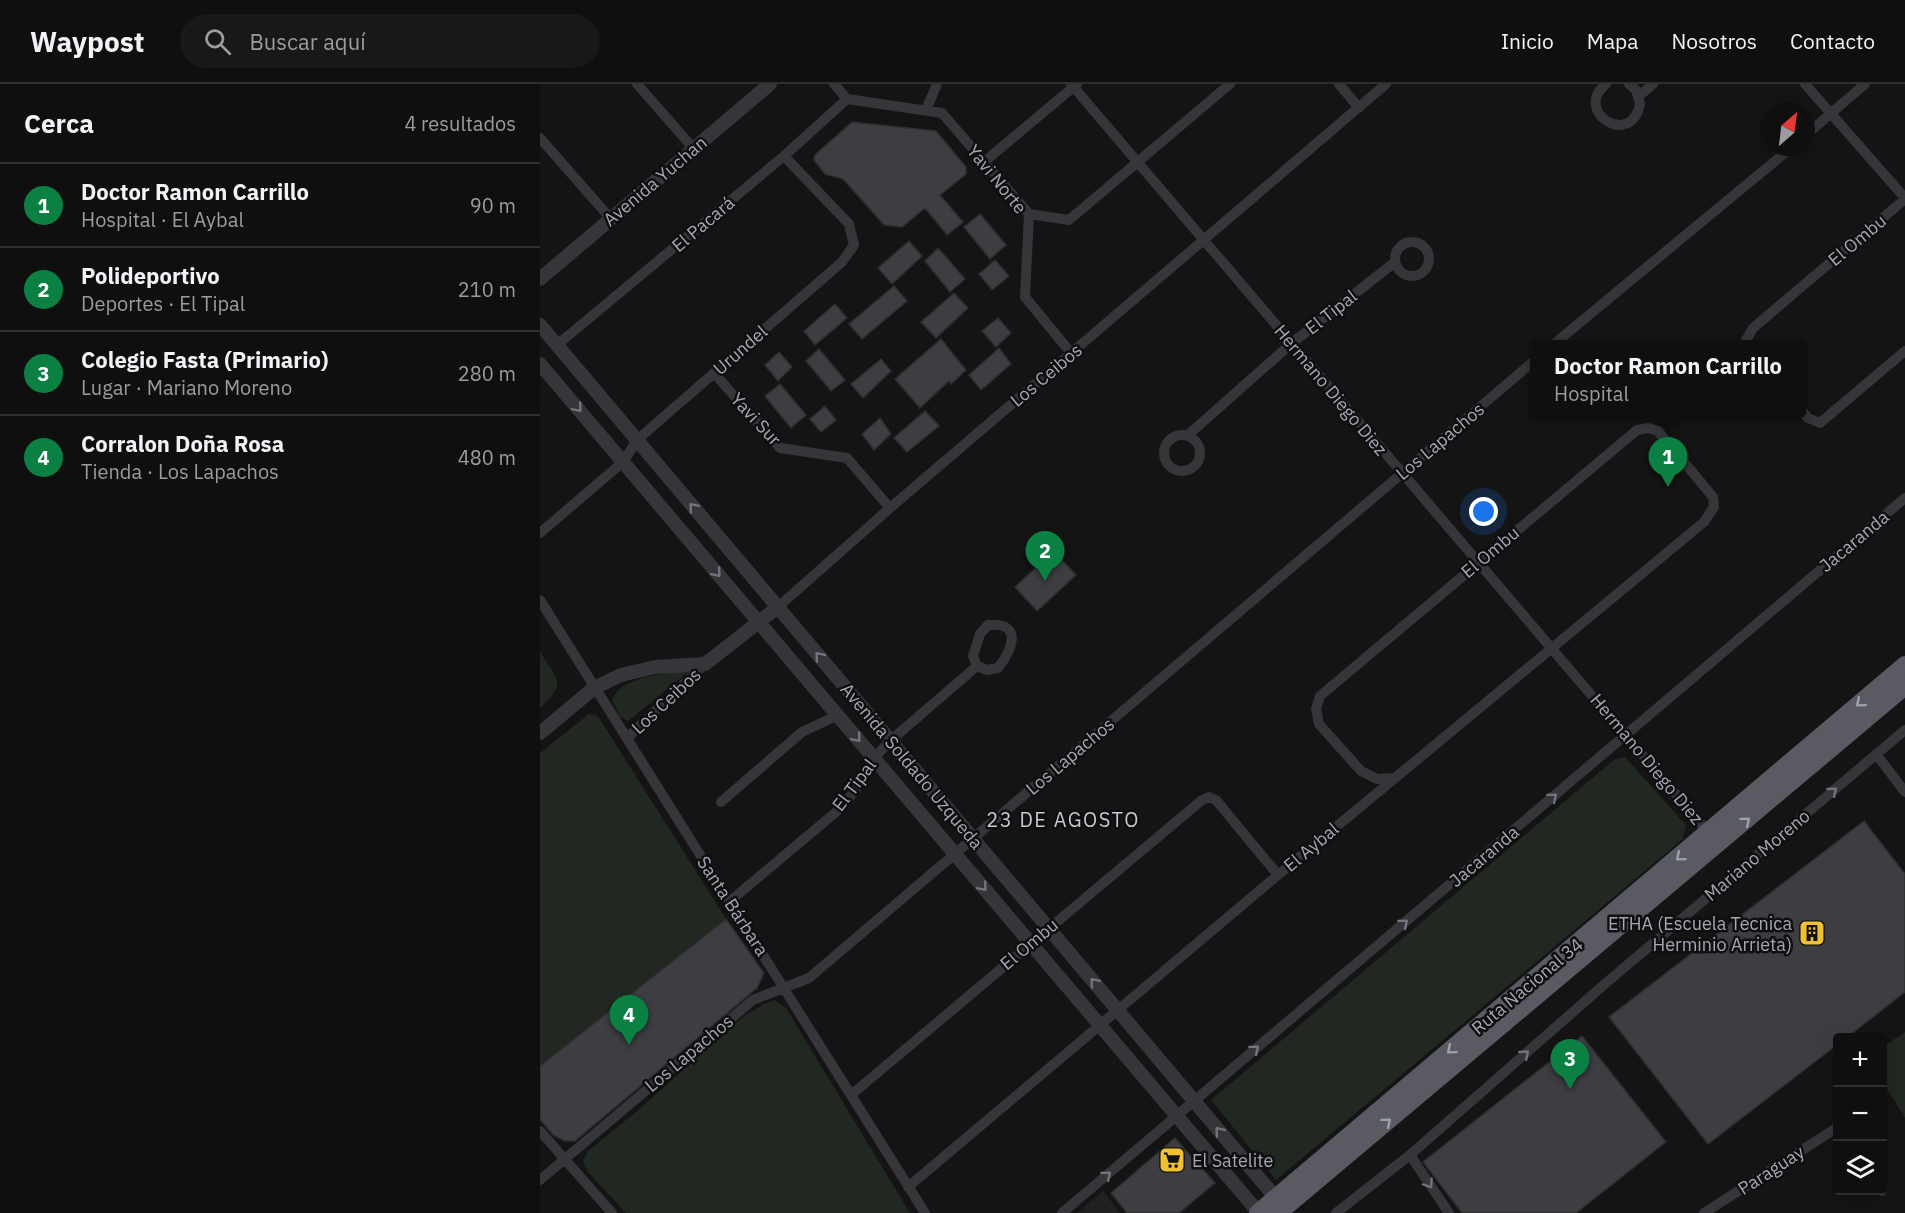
<!DOCTYPE html>
<html lang="es">
<head>
<meta charset="utf-8">
<style>
	body { margin:0; font-family:"IBM Plex Sans",sans-serif; background:#181819; color:#f1f3f6 }
	.controls { position:absolute; right:18px; bottom:18px; display:grid; overflow:hidden; border-radius:6px; box-shadow:0 6px 24px #0002 }
	.controls button { width:54px; height:54px; display:grid; place-items:center; padding:0; border:0; border-bottom:2px solid #2f2f30; background:#0f0f10; color:#f1f3f6; font:30px sans-serif }
	.compass { position:absolute; left:1221px; top:18px; width:54px; height:54px; border-radius:50%; background:#0f0f10; box-shadow:0 6px 24px #0002; rotate:28deg }
	.you { position:absolute; left:944px; top:428px; width:21px; height:21px; margin:-15px; border:4px solid #fff; border-radius:50%; background:#1a73e8; box-shadow:0 0 0 9px #1a73e833 }
	.badge { display:grid; place-items:center; width:39px; height:39px; border-radius:50%; background:#0b8043; color:#fff; font-size:20px; font-weight:700 }
	.pin { position:absolute; translate:-50% -50px; filter:drop-shadow(0 2px 3px #0008) }
	.pin::after { content:''; position:absolute; top:32px; width:21px; height:18px; background:inherit; clip-path:polygon(0 0,100% 0,50% 100%) }
	.popup { position:absolute; left:990px; top:256px; width:276px; height:78px; box-sizing:border-box; display:grid; place-content:center; border-radius:6px; background:#0f0f10; filter:drop-shadow(0 2px 4px #0005); font-size:20px; white-space:nowrap; color:#9b9c9f }
	.popup b { font-size:22px; color:#f1f3f6 }
	.popup::after { content:''; position:absolute; left:50%; top:100%; margin-left:-12px; border:12px solid transparent; border-top-color:#0f0f10 }
	.list { margin:0; padding:0; list-style:none }
	h2 { display:flex; justify-content:space-between; align-items:center; height:78px; margin:0; padding:0 24px; font-size:26px }
	h2 small { font-size:20px; font-weight:400; color:#9b9c9f }
	.list li { display:grid; grid-template-columns:39px 1fr auto; gap:18px; align-items:center; box-sizing:border-box; height:84px; padding:0 24px; border-top:2px solid #2f2f30 }
	.list b { display:block; font-size:22px; white-space:nowrap }
	.list p { margin:0; font-size:20px; white-space:nowrap; color:#9b9c9f }
	.list em { font-size:20px; font-style:normal; color:#9b9c9f }
	.icon { flex:none; width:33px; height:33px; fill:none; stroke:currentColor; stroke-width:2; stroke-linecap:round; stroke-linejoin:round }
	.map { position:relative; flex:none; width:1365px; height:1129px; overflow:hidden }
	header { display:flex; align-items:center; gap:36px; box-sizing:border-box; height:84px; padding:0 30px; background:#0f0f10; border-bottom:2px solid #2f2f30 }
	header strong { font-size:28px }
	nav { display:flex; gap:33px; margin-inline-start:auto; font-size:21px }
	.search { width:420px; height:54px; background:#181819; display:flex; align-items:center; gap:15px; box-sizing:border-box; padding:0 21px; border-radius:33px; color:#9b9c9f; font-size:22px }
	main { display:flex }
	aside { flex:1; background:#0f0f10 }
	.map>svg:first-child { display:block }
</style>
</head>
<body>
<header>
<strong>Waypost</strong>
<div class="search"><svg class="icon" aria-label="search" viewBox="0 0 24 24"><circle cx="10" cy="10" r="6"/><path d="M15 15l6 6"/></svg>Buscar aquí</div>
<nav><a>Inicio</a><a>Mapa</a><a>Nosotros</a><a>Contacto</a></nav>
</header>
<main>
<aside>
<h2>Cerca<small>4 resultados</small></h2>
<ul class="list">
<li><span class="badge">1</span><div><b>Doctor Ramon Carrillo</b><p>Hospital · El Aybal</p></div><em>90 m</em></li>
<li><span class="badge">2</span><div><b>Polideportivo</b><p>Deportes · El Tipal</p></div><em>210 m</em></li>
<li><span class="badge">3</span><div><b>Colegio Fasta (Primario)</b><p>Lugar · Mariano Moreno</p></div><em>280 m</em></li>
<li><span class="badge">4</span><div><b>Corralon Doña Rosa</b><p>Tienda · Los Lapachos</p></div><em>480 m</em></li>
</ul>
</aside>
<div class="map">
<svg width="1365" height="1129" viewBox="0 0 1365 1129">
	<rect width="100%" height="100%" fill="#141415"/>
	<!-- built -->
	<path fill="#202022" d="M563,1107L580,1129H537Z"/>
	<!-- green -->
	<path fill="#202821" d="M0,568C17,595 28,599 0,624Z
		M152,585L88,637L80,633L72,616C80,592 129,589 152,585Z
		M49,630L56,631L60,635L186,835L0,982V669Z
		M1085,673L1146,741L1143,755L736,1096L671,1016L1075,675Z
		M235,916L246,924L370,1129H86L47,1087L43,1077L48,1067L96,1028L204,932L226,919Z
		M1365,948V1034L1343,998V963Z"/>
	<!-- building -->
	<path fill="#3e3e42" stroke="#2e2e31" stroke-width="1.5" d="M312,38L396,47L426,83V90L400,111L423,138L407,151L385,124L362,143L344,141L303,95L285,90L274,76L275,71Z
		M440,130L466,161L450,175L424,143Z
		M369,157L382,172L352,200L338,184Z
		M398,164L425,195L410,208L385,177Z
		M455,176L469,192L452,206L439,190Z
		M354,202L367,217L322,255L309,240Z
		M414,209L428,224L396,254L381,238Z
		M295,220L307,234L275,261L264,247Z
		M458,234L471,249L456,263L442,247Z
		M401,255L426,286L411,300L409,297L380,324L355,295Z
		M459,264L471,280L441,306L429,291Z
		M279,265L305,296L291,307L266,277Z
		M239,268L252,283L238,297L225,281Z
		M341,275L351,287L323,314L311,300Z
		M240,300L266,331L251,344L225,312Z
		M285,322L296,336L281,348L270,335Z
		M385,327L399,342L367,368L354,354Z
		M340,334L351,350L334,366L322,350Z
		M514,467L536,491L497,527L475,503Z
		M1324,737L1365,790V908L1306,954H1298V960L1168,1060L1069,933Z
		M186,835L224,889L217,904L35,1057H25L13,1051L0,1035V982Z
		M1042,952L1126,1058L1036,1129H922L883,1078Z
		M635,1054L675,1099L639,1129H587L571,1109Z"/>
	<g fill="none" stroke-linecap="round" stroke-linejoin="round">
		<!-- minor -->
		<path stroke="#35353a" stroke-width="10" d="M97,0L154,65
			M294,0L307,15L402,29L489,130L485,213L531,269
			M531,0L1168,748
			M799,0L819,24
			M1066,0C1032,27 1091,65 1100,20L1096,6L1089,0
			M1265,0L1365,114
			M1099,12L1113,0
			M386,26L397,0
			M1266,51L1325,0
			M0,54L71,135
			M444,78L537,0
			M489,130L529,136L690,0
			M855 175a17 17 0 1 1 34 0a17 17 0 1 1-34 0Z
			M1014,260L1252,63
			M1204,260L1213,244L1365,115
			M17,261L244,72L307,15
			M174,289L240,364L307,374L350,424
			M1262,327L1268,334L1280,339L1365,267
			M624 369a18 18 0 1 1 36 0a18 18 0 1 1-36 0Z
			M648,351L752,259L855,178
			M0,449L83,378L97,356L302,178L314,161L309,140L244,72
			M0,516L385,1129
			M238,523L350,424L846,0
			M87,654L165,580
			M1336,670L1365,708
			M181,718L262,648L298,631
			M189,818L302,723L316,705L334,674L350,657L437,582L447,586L458,584C472,566 484,538 448,541L440,550L433,572L437,582
			M311,1011L662,716L669,713L676,716L738,791
			M0,1047L72,1129
			M870,1071L909,1129
			M0,1096L213,916L269,894L994,277
			M368,1103L738,791L1164,438L1174,423L1173,413L1118,347L1108,344L1097,346L780,612L776,625L779,640L821,687L837,695L855,694
			M1341,1106L1342,1107
			M522,1129L1365,414
			M796,1129L870,1071L1066,899L1365,646
			M1164,1129L1298,1043"/>
		<!-- tertiary -->
		<path stroke="#35353a" stroke-width="14" d="M0,195L230,0
			M0,241L741,1120
			M0,280L719,1129
			M0,649L54,604L81,591L115,583L165,580L238,523"/>
		<!-- trunk -->
		<path stroke="#595a62" stroke-width="18" d="M718,1129L1365,581
			M738,1129L1365,602"/>
	</g>
	<!-- one-way arrows -->
	<defs><path id="oneway-chevron" d="M-2-3.5L2.5 0L-2 3.5" fill="none" stroke-width="1.6" stroke-linecap="round" stroke-linejoin="round" transform="scale(1.5)"/></defs>
	<g stroke="#73757e">
		<use href="#oneway-chevron" transform="translate(38 324) rotate(50)"/>
		<use href="#oneway-chevron" transform="translate(153 423) rotate(-130)"/>
		<use href="#oneway-chevron" transform="translate(177 489) rotate(50)"/>
		<use href="#oneway-chevron" transform="translate(279 572) rotate(-130)"/>
		<use href="#oneway-chevron" transform="translate(317 654) rotate(50)"/>
		<use href="#oneway-chevron" transform="translate(1293 707) rotate(-40)"/>
		<use href="#oneway-chevron" transform="translate(1013 713) rotate(-40)"/>
		<use href="#oneway-chevron" transform="translate(443 803) rotate(50)"/>
		<use href="#oneway-chevron" transform="translate(864 839) rotate(-40)"/>
		<use href="#oneway-chevron" transform="translate(554 898) rotate(-130)"/>
		<use href="#oneway-chevron" transform="translate(715 965) rotate(-40)"/>
		<use href="#oneway-chevron" transform="translate(985 970) rotate(-41)"/>
		<use href="#oneway-chevron" transform="translate(679 1047) rotate(-130)"/>
		<use href="#oneway-chevron" transform="translate(567 1091) rotate(-40)"/>
		<use href="#oneway-chevron" transform="translate(889 1100) rotate(56)"/>
	</g>
	<g stroke="#9da1ad">
		<use href="#oneway-chevron" transform="translate(1320 619) rotate(140)"/>
		<use href="#oneway-chevron" transform="translate(1206 737) rotate(-40)"/>
		<use href="#oneway-chevron" transform="translate(1140 773) rotate(140)"/>
		<use href="#oneway-chevron" transform="translate(911 966) rotate(140)"/>
		<use href="#oneway-chevron" transform="translate(847 1038) rotate(-40)"/>
	</g>
	<!-- icons -->
	<defs>
		<g id="building-square" transform="scale(1.35)"><rect x="-9" y="-9" width="18" height="18" rx="4" fill="#efc031" stroke="#0f0f10"/><path d="M-4-6H4V6H1V3H-1V6H-4ZM-2.5-4.3h1.7v1.8h-1.7ZM.8-4.3h1.7v1.8H.8ZM-2.5-1h1.7V.8h-1.7ZM.8-1h1.7V.8H.8Z" fill="#111"/></g>
		<g id="supermarket-square" transform="scale(1.35)"><rect x="-9" y="-9" width="18" height="18" rx="4" fill="#efc031" stroke="#0f0f10"/><path d="M-6-5.5h2.5l.6 2H6L4.5 2H-2.5L-4.4-4H-6ZM-1.5 3.2a1.3 1.3 0 1 0 .1 0ZM3 3.2a1.3 1.3 0 1 0 .1 0Z" fill="#111"/></g>
	</defs>
	<g fill-rule="evenodd">
		<use href="#building-square" x="1272" y="849"/>
		<use href="#supermarket-square" x="632" y="1076"/>
	</g>
	<g text-anchor="middle" dominant-baseline="central" stroke-width="5" stroke-linejoin="round" paint-order="stroke">
		<!-- street labels -->
		<g font-size="18" fill="#a5a9b5" stroke="#0f0f10">
			<text transform="translate(457 95) rotate(51)">Yavi Norte</text>
			<text transform="translate(115 97) rotate(-40)">Avenida Yuchan</text>
			<text transform="translate(163 140) rotate(-40)">El Pacará</text>
			<text transform="translate(1317 156) rotate(-40)">El Ombu</text>
			<text transform="translate(791 228) rotate(-38)">El Tipal</text>
			<text transform="translate(200 266) rotate(-41)">Urundel</text>
			<text transform="translate(506 291) rotate(-40)">Los Ceibos</text>
			<text transform="translate(791 306) rotate(50)">Hermano Diego Diez</text>
			<text transform="translate(216 335) rotate(47)">Yavi Sur</text>
			<text transform="translate(900 357) rotate(-40)">Los Lapachos</text>
			<text transform="translate(1314 457) rotate(-40)">Jacaranda</text>
			<text transform="translate(950 468) rotate(-40)">El Ombu</text>
			<text transform="translate(126 617) rotate(-43)">Los Ceibos</text>
			<text transform="translate(530 672) rotate(-40)">Los Lapachos</text>
			<text transform="translate(1107 675) rotate(50)">Hermano Diego Diez</text>
			<text transform="translate(372 682) rotate(50)">Avenida Soldado Uzqueda</text>
			<text transform="translate(314 701) rotate(-53)">El Tipal</text>
			<text transform="translate(771 763) rotate(-40)">El Aybal</text>
			<text transform="translate(1217 771) rotate(-40)">Mariano Moreno</text>
			<text transform="translate(944 772) rotate(-40)">Jacaranda</text>
			<text transform="translate(193 822) rotate(57)">Santa Bárbara</text>
			<text transform="translate(489 860) rotate(-40)">El Ombu</text>
			<text transform="translate(987 902) rotate(-40)">Ruta Nacional 34</text>
			<text transform="translate(149 969) rotate(-40)">Los Lapachos</text>
			<text transform="translate(1231 1086) rotate(-33)">Paraguay</text>
		</g>
		<!-- poi labels -->
		<g font-size="18" fill="#a5a9b5" stroke="#0f0f10" text-anchor="end">
			<text x="1252" y="839">ETHA (Escuela Tecnica<tspan x="1252" dy="21">Herminio Arrieta)</tspan></text>
			<text x="652" y="1076" text-anchor="start">El Satelite</text>
		</g>
		<!-- neighbourhood labels -->
		<g font-size="20" letter-spacing="1.5" fill="#c6c8d2" stroke="#0f0f10">
			<text x="523" y="735">23 DE AGOSTO</text>
		</g>
	</g>
</svg>
<div class="controls">
<button>+</button>
<button>−</button>
<button><svg class="icon" aria-label="layers" viewBox="0 0 24 24"><path d="M12 4l9 5-9 5-9-5zM3 14l9 5 9-5"/></svg></button>
</div>
<svg class="compass" viewBox="-18 -18 36 36"><path d="M0-13l5 13h-10z" fill="#e53935"/><path d="M0 13l5-13h-10z" fill="#9b9c9f"/></svg>
<div class="you"></div>
<div class="pin badge" style="left:1128px;top:403px">1</div>
<div class="popup"><b>Doctor Ramon Carrillo</b>Hospital</div>
<div class="pin badge" style="left:505px;top:497px">2</div>
<div class="pin badge" style="left:1030px;top:1005px">3</div>
<div class="pin badge" style="left:89px;top:961px">4</div>
</div>
</main>
</body>
</html>
